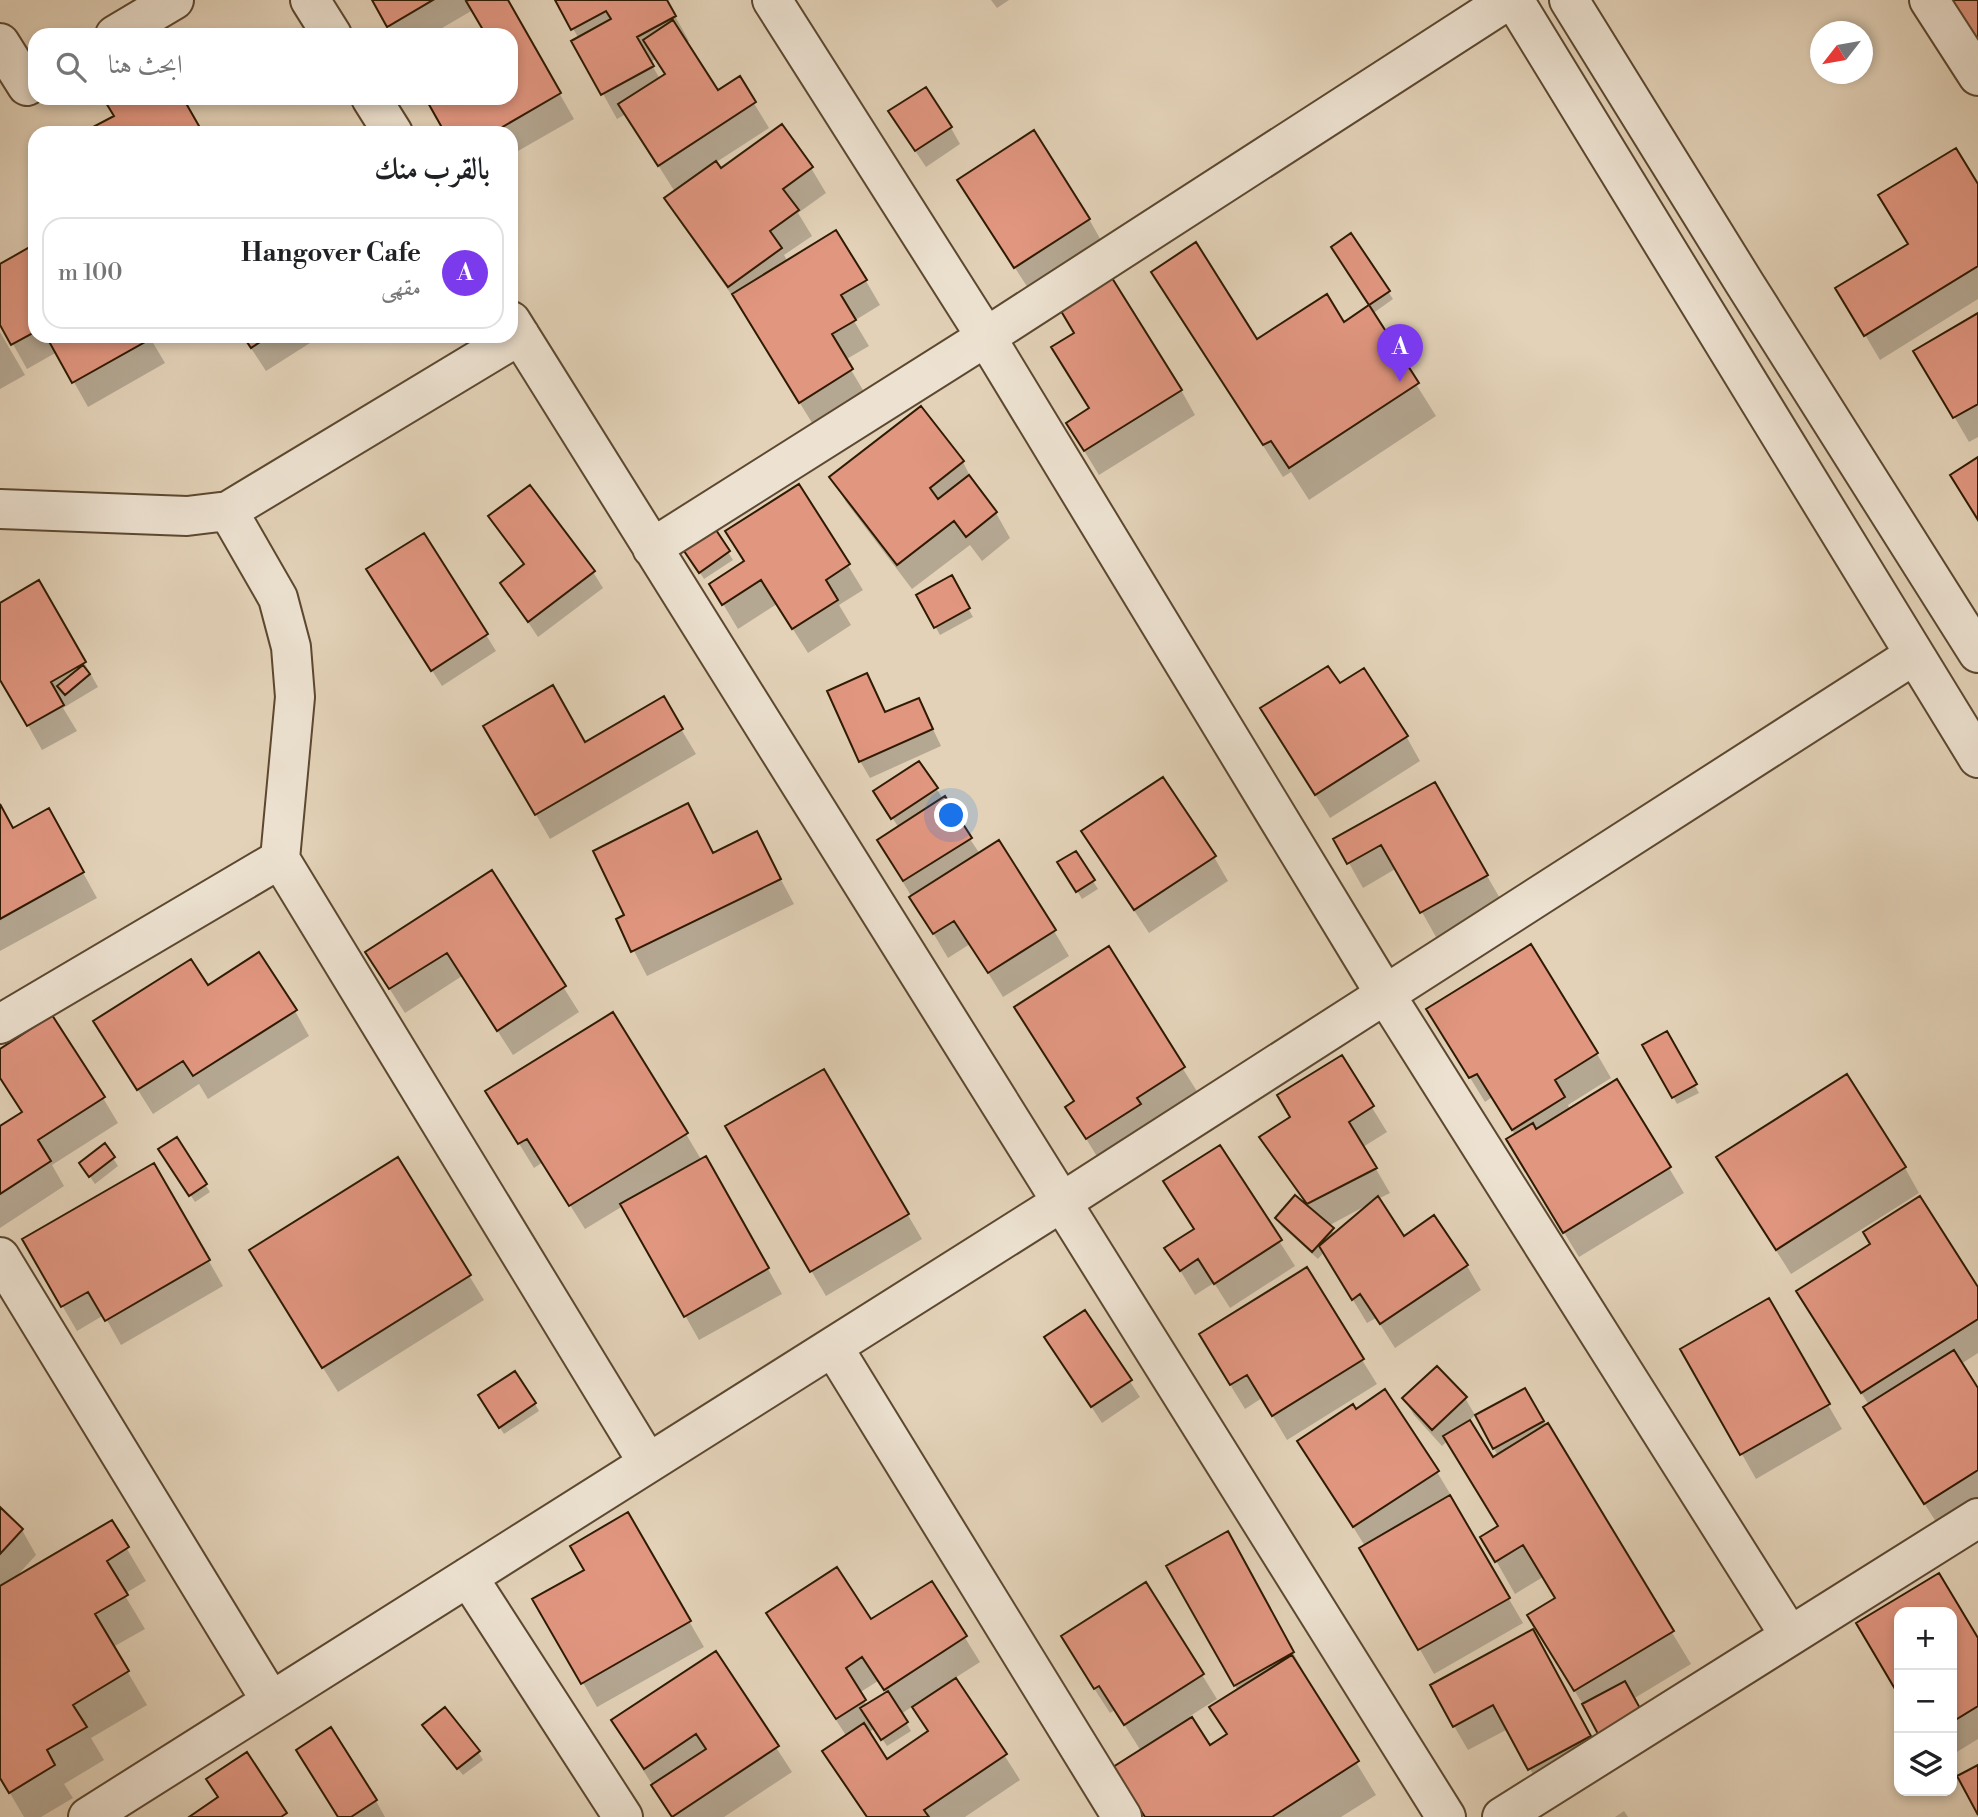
<!DOCTYPE html>
<html lang="ar">
<head>
<meta charset="utf-8">
<style>
	body { margin:0; font-family:"Libre Bodoni",Amiri,serif; background:#f2f2f2; color:#202124; direction:rtl }
	.controls { position:absolute; right:21px; bottom:21px; display:grid; overflow:hidden; border-radius:14px; box-shadow:0 4px 10px #0003 }
	.controls button { width:63px; height:63px; display:grid; place-items:center; padding:0; border:0; border-bottom:2px solid #e0e0e0; background:#fff; color:#202124; font:35px sans-serif }
	.compass { position:absolute; left:1810px; top:21px; width:63px; height:63px; border-radius:50%; background:#fff; box-shadow:0 4px 10px #0003; rotate:239deg }
	.you { position:absolute; left:952px; top:816px; width:24px; height:24px; margin:-18px; border:5px solid #fff; border-radius:50%; background:#1a73e8; box-shadow:0 0 0 10px #1a73e833 }
	.badge { display:grid; place-items:center; width:46px; height:46px; border-radius:50%; background:#7c3aed; color:#fff; font-size:23px; font-weight:700 }
	.pin { position:absolute; translate:-50% -58px; filter:drop-shadow(0 2px 4px #0008) }
	.pin::after { content:''; position:absolute; top:37px; width:24px; height:21px; background:inherit; clip-path:polygon(0 0,100% 0,50% 100%) }
	.list { margin:0; padding:0; list-style:none }
	h2 { display:flex; justify-content:space-between; align-items:center; height:91px; margin:0; padding:0 28px; font-size:30px }
	h2 small { font-size:23px; font-weight:400; color:#757577 }
	.list li { display:grid; grid-template-columns:46px 1fr auto; gap:21px; align-items:center; box-sizing:border-box; height:112px; margin:0 14px 14px; padding:0 14px; border:2px solid #e0e0e0; border-radius:21px }
	.list b { display:block; font-size:26px; white-space:nowrap }
	.list p { margin:0; font-size:23px; white-space:nowrap; color:#757577 }
	.list em { font-size:23px; font-style:normal; color:#757577 }
	.icon { flex:none; width:38px; height:38px; fill:none; stroke:currentColor; stroke-width:2; stroke-linecap:round; stroke-linejoin:round }
	.map { position:relative; flex:none; width:1978px; height:1817px; overflow:hidden; direction:ltr }
	.search { position:absolute; background:#fff; box-shadow:0 4px 10px #0003; left:28px; top:28px; width:490px; height:77px; display:flex; align-items:center; gap:18px; box-sizing:border-box; padding:0 24px; border-radius:21px; color:#757577; font-size:26px }
	.panel { position:absolute; background:#fff; box-shadow:0 4px 10px #0003; left:28px; top:126px; width:490px; height:217px; border-radius:21px; direction:rtl }
	.map>svg:first-child { display:block }
</style>
</head>
<body>
<div class="map">
<svg width="1978" height="1817" viewBox="0 0 1978 1817">
	<rect width="100%" height="100%" fill="#e3d2b8"/>
	<filter id="stains"><feTurbulence type="fractalNoise" baseFrequency=".00286" numOctaves="4"/><feColorMatrix values="0 0 0 0 .2 0 0 0 0 .09 0 0 0 0 .02 0 0 0 .5 -.17"/></filter>
	<radialGradient id="worn" r=".72"><stop offset=".6" stop-color="#630" stop-opacity="0"/><stop offset="1" stop-color="#630" stop-opacity=".3"/></radialGradient>
	<!-- shadow -->
	<path fill="#0003" fill-rule="evenodd" d="M373,0H506L574,119L511,155V133H447L435,98H511V35H488L473,10L430,35H394Z
		M557,0H666L689,41L686,43L718,92L739,79L769,128L715,163L721,170L811,168L826,193L798,213L812,236L784,255L788,262L866,281L880,305L854,321L869,346L845,360L866,395L814,426L743,311L681,223L666,198L675,192L626,114L617,119L574,42L579,39ZM656,59L666,75L660,79L650,62Z
		M991,0H1009L997,8Z
		M900,128H951L960,144L926,167Z
		M1978,187V299L1880,360L1838,289L1910,245Z
		M974,205L1089,219L1103,244L1030,291Z
		M1351,235L1393,299L1372,314L1436,416L1309,500L1291,472L1283,477L1153,273L1257,341L1344,324L1371,306L1337,255Z
		M35,247V336H149L165,363L88,407L57,352L27,369L0,321V266Z
		M1978,315V437L1969,442L1916,351Z
		M0,332L25,375L0,389Z
		M1076,334L1181,390L1195,415L1099,475L1083,449L1091,410Z
		M243,336H321L266,371Z
		M921,408L963,462L976,488L996,513L1010,538L982,561L970,545L912,589L846,502L832,478Z
		M799,486L863,590L839,605L851,625L808,653L777,604L738,629L711,584L745,562Z
		M490,517L593,572L603,588L538,637L502,584L524,566Z
		M712,526L733,560L704,579L687,553Z
		M424,535L496,651L442,686L378,586Z
		M951,578L973,617L940,635L918,596Z
		M39,583L98,687L63,708L77,731L42,750L0,676V605Z
		M867,675L886,714L919,700L941,746L870,778L860,761Z
		M1339,686L1406,736L1420,761L1330,818L1277,734Z
		M663,699L696,754L550,839L485,726L585,744Z
		M919,763L980,854L1054,931L1069,956L1003,997L970,944L948,958L888,857L899,828L880,799Z
		M1434,785L1501,900L1436,937L1397,868L1363,888L1336,840Z
		M688,806L714,854L756,833L794,904L647,976L618,920L627,916Z
		M0,807L13,830L62,835L97,898L0,951Z
		M1075,853L1098,889L1082,899L1060,863Z
		M1098,856L1214,857L1228,881L1149,933Z
		M491,873L579,1012L513,1055L462,976L405,1013L382,977Z
		M1108,949L1198,1093L1101,1163L1082,1132L1076,1102Z
		M207,987L295,1011L309,1036L208,1099L199,1084L153,1114L110,1046Z
		M1443,1034L1597,1054L1611,1078L1568,1105L1570,1110L1669,1168L1684,1193L1579,1257L1522,1164L1515,1135L1492,1097L1485,1102Z
		M1667,1034L1699,1093L1677,1104L1645,1045Z
		M0,1051L103,1098L118,1123L52,1165L64,1186L0,1228V1128L23,1113L0,1077Z
		M1341,1057L1387,1132L1363,1147L1390,1193L1378,1199L1404,1238L1467,1266L1481,1290L1395,1348L1376,1318L1367,1323L1324,1252L1318,1259L1281,1226L1277,1218L1306,1204L1262,1137L1292,1118ZM1369,1204L1335,1235L1328,1226Z
		M823,1071L922,1239L826,1296L727,1127Z
		M502,1116L686,1134L702,1161L720,1183L782,1294L699,1340L623,1206L585,1229L543,1162L534,1168Z
		M176,1140L210,1192L195,1202L165,1157Z
		M105,1146L118,1166L95,1184L86,1171Z
		M1219,1147L1295,1266L1230,1308L1214,1283L1195,1295L1167,1249L1195,1230Z
		M398,1160L484,1300L338,1392L266,1276Z
		M154,1165L223,1286L121,1345L104,1315L77,1331L24,1240Z
		M1905,1168L1919,1193L1791,1274L1733,1183Z
		M1978,1290V1353L1961,1364L1978,1391V1504L1940,1528L1879,1433L1869,1405L1813,1317Z
		M1768,1301L1842,1429L1756,1479L1683,1350Z
		M1085,1312L1140,1397L1102,1423L1056,1353Z
		M1215,1360H1362L1377,1384L1287,1440L1262,1398L1245,1409Z
		M1525,1390L1691,1664L1633,1699L1592,1719L1548,1648L1557,1599L1543,1577L1515,1594L1483,1538L1500,1527L1448,1440L1442,1446L1414,1415L1404,1399L1465,1398L1475,1415L1469,1421L1492,1460L1498,1456L1477,1416Z
		M484,1403L535,1404L539,1411L504,1434Z
		M1299,1441L1437,1472L1452,1497L1450,1498L1523,1623L1434,1674L1362,1548L1365,1546Z
		M0,1510L22,1530L36,1555L14,1579L111,1522L146,1581L124,1594L145,1629L113,1647L147,1705L91,1738L104,1760L64,1784L73,1798L41,1817H24L0,1776Z
		M627,1514L704,1647L597,1707L535,1600L586,1571Z
		M1241,1558L1307,1678L1305,1679L1376,1795L1341,1817H1145L1141,1751L1115,1710L1110,1713L1077,1662L1202,1675L1217,1699L1190,1716L1210,1747L1228,1735L1238,1691L1169,1566Z
		M1938,1576L1978,1641V1739L1952,1755V1612H1899V1693L1858,1624Z
		M931,1583L980,1662L955,1678L1020,1780L965,1817H866L825,1752L847,1737L783,1638L871,1622ZM878,1681L886,1693L867,1706L859,1693ZM913,1706L929,1733L887,1761L868,1733L875,1728L887,1746L911,1731L901,1714Z
		M715,1653L792,1772L724,1817H672L613,1721Z
		M1547,1656L1604,1761L1544,1794L1508,1729L1468,1750L1454,1726Z
		M330,1729L376,1801L385,1817H339Z
		M429,1733L478,1752L483,1760L463,1775Z
		M1624,1811L1628,1817H1615Z"/>
	<!-- building -->
	<path fill="#e19680" stroke="#2f1a02" stroke-width="2" d="M372,0H433L387,27Z
		M469,0H508L561,93L492,133H445L427,101L431,98H511V35H486L466,1Z
		M555,0H667L676,16L637,37L654,66L601,95L571,41L611,19L606,11L571,30Z
		M1950,0H1978V45Z
		M673,20L718,90L740,76L756,102L658,166L618,104L665,74L643,40Z
		M926,87L952,127L915,151L888,111Z
		M103,98H183L203,133H92L89,129L114,116Z
		M782,124L813,167L783,189L799,210L770,231L782,248L728,287L664,198L716,161L721,168Z
		M1034,130L1090,219L1014,268L957,180Z
		M1956,148L1978,184V266L1864,336L1835,288L1908,244L1878,195Z
		M836,230L867,280L841,295L856,320L832,334L853,369L799,403L732,294Z
		M1351,233L1390,291L1369,305L1331,247Z
		M1196,242L1257,339L1327,294L1344,322L1369,305L1419,383L1289,468L1271,441L1263,445L1151,272Z
		M35,244V332L11,345L0,325V264Z
		M1112,278L1182,390L1084,451L1066,423L1089,408L1051,347L1074,333L1061,311Z
		M1978,313V404L1953,418L1913,351Z
		M46,336H151L152,338L72,383Z
		M243,336H269L251,348Z
		M921,406L964,461L930,488L938,499L969,475L997,512L966,537L954,521L897,565L829,477Z
		M1978,457V520L1950,475Z
		M799,484L850,564L826,580L838,600L792,629L761,580L722,605L709,584L744,561L725,531Z
		M530,485L595,571L528,622L500,583L524,564L488,516Z
		M712,524L730,551L699,573L680,545Z
		M424,533L488,634L431,671L366,569Z
		M952,575L970,608L934,628L916,595Z
		M39,580L86,662L51,682L64,705L27,726L0,680V603Z
		M83,665L90,674L65,695L57,686Z
		M1328,666L1340,683L1364,668L1408,736L1315,795L1260,708Z
		M867,673L885,712L919,698L933,729L859,762L827,691Z
		M553,685L585,742L664,696L683,729L535,815L483,726Z
		M919,761L938,788L891,819L873,791Z
		M1163,777L1216,856L1134,910L1081,831Z
		M1435,782L1488,875L1420,913L1381,845L1347,864L1333,839Z
		M945,796L972,838L903,881L877,840Z
		M688,803L713,853L757,831L781,879L631,952L616,919L624,915L593,851Z
		M0,804L13,828L49,808L84,872L0,919Z
		M999,840L1056,930L988,973L954,921L933,934L909,897Z
		M1076,851L1095,880L1076,892L1057,862Z
		M492,870L566,986L497,1031L447,953L389,989L365,952Z
		M1531,944L1598,1053L1555,1080L1565,1097L1512,1130L1477,1074L1469,1078L1426,1009Z
		M1109,946L1185,1067L1137,1098L1141,1104L1086,1139L1065,1107L1074,1101L1014,1007Z
		M259,952L297,1010L193,1076L183,1061L137,1090L93,1021L191,959L208,985Z
		M613,1012L688,1133L569,1206L527,1139L518,1144L485,1091Z
		M52,1015L105,1097L38,1140L51,1161L0,1194V1126L22,1112L0,1078V1049Z
		M1667,1031L1697,1084L1672,1098L1642,1045Z
		M1342,1055L1374,1106L1349,1122L1377,1168L1307,1204L1259,1137L1290,1117L1277,1095Z
		M824,1069L909,1214L810,1272L725,1126Z
		M1847,1074L1906,1167L1776,1250L1716,1157Z
		M1617,1079L1671,1167L1563,1233L1506,1139L1533,1123L1536,1129Z
		M177,1137L207,1184L189,1196L158,1149Z
		M105,1143L115,1157L89,1177L79,1163Z
		M1220,1145L1282,1240L1214,1284L1198,1259L1180,1271L1164,1248L1194,1229L1163,1181Z
		M706,1156L769,1268L684,1317L620,1204Z
		M398,1157L471,1275L322,1368L249,1250Z
		M154,1163L210,1260L105,1321L88,1292L61,1307L22,1239Z
		M1295,1195L1334,1228L1312,1252L1275,1218Z
		M1378,1196L1404,1236L1434,1215L1468,1265L1380,1324L1360,1294L1352,1300L1319,1246Z
		M1920,1196L1978,1287V1319L1861,1393L1796,1291L1870,1244L1863,1232Z
		M1307,1267L1364,1359L1272,1416L1247,1375L1230,1385L1199,1334Z
		M1769,1298L1830,1404L1740,1455L1680,1349Z
		M1085,1310L1132,1380L1091,1407L1044,1337Z
		M1954,1350L1978,1388V1470L1924,1504L1863,1407Z
		M1437,1366L1467,1397L1432,1430L1402,1398Z
		M515,1371L536,1403L499,1428L478,1395Z
		M1525,1388L1544,1421L1493,1449L1475,1415Z
		M1385,1389L1439,1471L1353,1527L1297,1441L1353,1404L1356,1409Z
		M1470,1420L1493,1457L1548,1423L1674,1631L1574,1691L1527,1615L1555,1598L1523,1545L1495,1562L1480,1537L1498,1526L1443,1436Z
		M1450,1495L1510,1598L1418,1650L1359,1548Z
		M0,1507L23,1529L0,1554Z
		M628,1512L691,1621L581,1684L532,1599L584,1570L570,1546Z
		M112,1520L129,1547L107,1561L128,1595L95,1614L129,1671L73,1705L87,1727L47,1750L55,1765L9,1793L0,1778V1586Z
		M1228,1531L1294,1652L1234,1686L1166,1566Z
		M837,1567L871,1619L932,1581L967,1636L884,1690L862,1657L846,1668L866,1700L836,1719L766,1613Z
		M1939,1573L1978,1638V1706L1952,1722V1612H1899V1689H1895L1856,1623Z
		M1146,1582L1204,1674L1124,1725L1099,1686L1094,1689L1061,1636Z
		M1533,1629L1591,1736L1528,1770L1493,1705L1453,1727L1430,1685Z
		M716,1651L779,1746L672,1817L651,1785L706,1749L696,1734L644,1769L611,1720Z
		M1292,1655L1359,1761L1272,1817H1145L1113,1767L1192,1717L1210,1745L1227,1734L1209,1707Z
		M956,1678L1007,1754L924,1810L929,1817H867L822,1751L864,1723L887,1759L928,1731L912,1707Z
		M1625,1681L1641,1710L1598,1734L1582,1704Z
		M888,1691L908,1722L881,1740L860,1708Z
		M445,1707L480,1751L457,1769L422,1725Z
		M331,1727L377,1800L351,1817H338L296,1750Z
		M247,1752L287,1813L281,1817H189L218,1797L206,1779Z
		M1978,1765V1815L1957,1776Z"/>
	<g fill="none" stroke-linecap="round" stroke-linejoin="round">
		<!-- minor casing -->
		<g stroke="#5c4830" stroke-width="42">
			<path id="minor" d="M310,0L332,35
				M772,0L986,337L1385,994L1790,1636
				M1514,0L1978,758
				M1569,0L1745,284L1978,653
				M1929,0L1978,76
				M115,35L174,0
				M0,43L27,86
				M371,98L393,133
				M511,321L1446,1817
				M0,509L187,516L228,511L520,335
				M228,511L278,598L291,647L295,697L280,859L648,1463
				M652,548L986,337L1508,0
				M0,1024L280,859
				M0,1257L271,1701
				M833,1347L1122,1817
				M468,1577L623,1817
				M88,1817L1062,1202L1914,655
				M1502,1817L1978,1518"/>
		</g>
		<!-- minor -->
		<use href="#minor" stroke="#ede2d1" stroke-width="38"/>
	</g>
	<rect width="100%" height="100%" filter="url(#stains)"/>
	<rect width="100%" height="100%" fill="url(#worn)"/>
</svg>
<div class="controls">
<button>+</button>
<button>−</button>
<button><svg class="icon" aria-label="layers" viewBox="0 0 24 24"><path d="M12 4l9 5-9 5-9-5zM3 14l9 5 9-5"/></svg></button>
</div>
<svg class="compass" viewBox="-18 -18 36 36"><path d="M0-13l5 13h-10z" fill="#e53935"/><path d="M0 13l5-13h-10z" fill="#757577"/></svg>
<div class="you"></div>
<div class="pin badge" style="left:1400px;top:382px">A</div>
<div class="search"><svg class="icon" aria-label="search" viewBox="0 0 24 24"><circle cx="10" cy="10" r="6"/><path d="M15 15l6 6"/></svg>ابحث هنا</div>
<section class="panel">
<h2>بالقرب منك<small></small></h2>
<ul class="list">
<li><span class="badge">A</span><div><b>Hangover Cafe</b><p>مقهى</p></div><em>100 m</em></li>
</ul>
</section>
</div>
</body>
</html>
